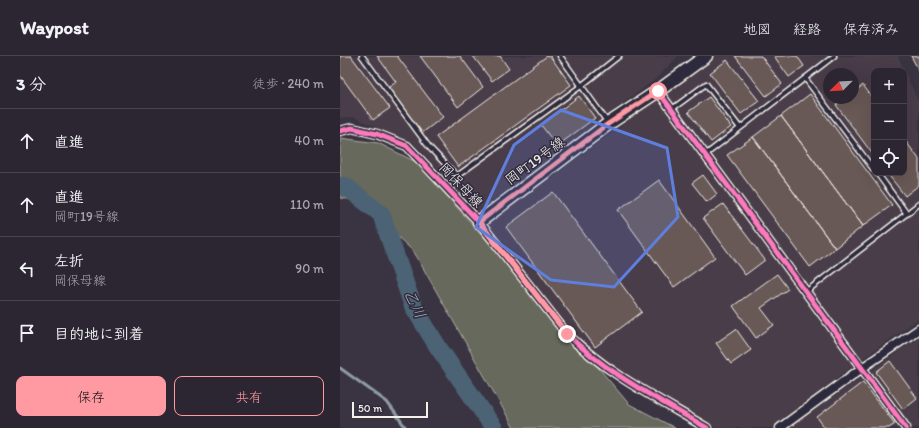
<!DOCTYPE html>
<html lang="ja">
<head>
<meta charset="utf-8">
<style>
	body { margin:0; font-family:Itim,"Klee One",sans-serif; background:#38323e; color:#f1f3f6 }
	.controls { position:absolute; right:12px; top:12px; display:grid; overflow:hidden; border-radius:8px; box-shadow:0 4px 16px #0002 }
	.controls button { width:36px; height:36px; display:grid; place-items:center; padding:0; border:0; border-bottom:1px solid #48434d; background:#2c2632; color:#f1f3f6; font:20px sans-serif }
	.compass { position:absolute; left:483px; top:12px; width:36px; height:36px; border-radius:50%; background:#2c2632; box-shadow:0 4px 16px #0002; rotate:246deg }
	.scale { position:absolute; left:12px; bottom:10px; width:76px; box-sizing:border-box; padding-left:4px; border:2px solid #f4f1e8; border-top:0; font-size:11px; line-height:14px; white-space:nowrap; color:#f4f1e8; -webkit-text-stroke:3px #2f2a3d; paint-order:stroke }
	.stop { position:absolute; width:12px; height:12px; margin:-9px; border:3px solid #ff9aa2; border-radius:50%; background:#fff }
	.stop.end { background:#ff9aa2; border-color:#fff; box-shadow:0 1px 4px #0008 }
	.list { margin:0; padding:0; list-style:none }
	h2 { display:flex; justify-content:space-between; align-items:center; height:52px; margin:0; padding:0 16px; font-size:17px }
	h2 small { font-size:13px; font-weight:400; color:#a6a5ac }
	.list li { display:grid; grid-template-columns:26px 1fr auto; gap:12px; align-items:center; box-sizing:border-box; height:64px; padding:0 16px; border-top:1px solid #48434d }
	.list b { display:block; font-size:15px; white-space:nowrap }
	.list p { margin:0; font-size:13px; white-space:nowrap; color:#a6a5ac }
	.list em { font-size:13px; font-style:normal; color:#a6a5ac }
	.actions { display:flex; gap:8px; padding:12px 16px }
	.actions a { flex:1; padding:9px 0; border:1px solid #ff9aa2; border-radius:8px; text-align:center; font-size:14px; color:#ff9aa2 }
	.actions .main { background:#ff9aa2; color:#111 }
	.icon { flex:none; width:22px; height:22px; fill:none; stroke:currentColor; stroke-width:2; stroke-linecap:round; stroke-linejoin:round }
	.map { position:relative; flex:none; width:579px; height:372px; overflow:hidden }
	header { display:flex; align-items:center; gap:24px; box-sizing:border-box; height:56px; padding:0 20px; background:#2c2632; border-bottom:1px solid #48434d }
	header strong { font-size:19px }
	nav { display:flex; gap:22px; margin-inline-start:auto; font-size:14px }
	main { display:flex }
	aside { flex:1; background:#2c2632 }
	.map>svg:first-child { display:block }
</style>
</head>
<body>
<header>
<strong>Waypost</strong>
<nav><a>地図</a><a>経路</a><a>保存済み</a></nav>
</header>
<main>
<aside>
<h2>3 分<small>徒歩 · 240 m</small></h2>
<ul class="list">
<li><svg class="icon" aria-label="ahead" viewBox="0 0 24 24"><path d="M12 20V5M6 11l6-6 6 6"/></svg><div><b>直進</b></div><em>40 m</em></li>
<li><svg class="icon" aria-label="ahead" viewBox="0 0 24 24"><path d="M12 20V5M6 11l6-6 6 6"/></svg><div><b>直進</b><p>岡町19号線</p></div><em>110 m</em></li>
<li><svg class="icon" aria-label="left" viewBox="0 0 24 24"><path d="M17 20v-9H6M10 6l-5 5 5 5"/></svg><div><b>左折</b><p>岡保母線</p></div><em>90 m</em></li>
<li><svg class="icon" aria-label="arrive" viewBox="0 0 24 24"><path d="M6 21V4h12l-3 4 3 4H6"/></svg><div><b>目的地に到着</b></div></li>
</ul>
<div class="actions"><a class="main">保存</a><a>共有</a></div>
</aside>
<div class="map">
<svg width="579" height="372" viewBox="0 0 579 372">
	<rect width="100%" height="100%" fill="#3a3342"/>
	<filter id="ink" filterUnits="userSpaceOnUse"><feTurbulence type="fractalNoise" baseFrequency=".025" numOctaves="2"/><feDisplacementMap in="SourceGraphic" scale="8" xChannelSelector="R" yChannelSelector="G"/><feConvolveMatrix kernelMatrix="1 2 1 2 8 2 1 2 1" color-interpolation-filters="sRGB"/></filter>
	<g filter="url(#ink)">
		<!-- built -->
		<path fill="#483e48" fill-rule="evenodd" d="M0,0H338L317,22L139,155L73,87L13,61L0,62Z
			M376,0H558L579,47V208L577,211L579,214V263L514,309L432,372H377L267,307L239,285L148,168ZM534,15H564V117H534ZM489,18H513V42H489Z
			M579,281V372H449Z"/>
		<!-- green -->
		<path fill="#66695b" stroke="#adada2" d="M0,82L38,87L76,106L207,251L289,348L335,372H174L74,196L20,145L0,142Z"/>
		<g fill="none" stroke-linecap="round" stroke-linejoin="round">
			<!-- stream -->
			<path stroke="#8f9ca2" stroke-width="3" d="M0,312L47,346L66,372"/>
			<!-- river -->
			<path stroke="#4b6374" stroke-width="18" d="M0,130H5L41,158L73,250L98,291L154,372"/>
		</g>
		<!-- building -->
		<path fill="#675956" stroke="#f4f1e8" d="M0,0H11L50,52L33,64L0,19Z
			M37,0H57L103,61L82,77L48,32L56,26Z
			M80,0H120L143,31L118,51Z
			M133,0H160L169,13L152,25Z
			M207,0H210L231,29L118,111L96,81Z
			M395,0H421L442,28L426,40Z
			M434,0H457L464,10L449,21Z
			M571,0H579V15Z
			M387,4L419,45L401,58L370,17Z
			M523,29L534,44V100L496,49L506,42H513V37Z
			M470,38L552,149L523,170L441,60Z
			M239,40L255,62L217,90L201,69Z
			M369,41L391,71L371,86L348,56Z
			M441,60L523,170L495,192L413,81Z
			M413,81L495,192L470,211L387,99Z
			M564,83L579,103V129L565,140L547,117H564Z
			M363,119L377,138L367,146L352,127Z
			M319,124L375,201L334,231L278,154Z
			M213,136L302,256L255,291L166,171Z
			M383,148L425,204L405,219L363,162Z
			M437,218L448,233L421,252L434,269L416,282L393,250Z
			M396,273L411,294L391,308L376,287Z
			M550,305L577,342L563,353L536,316Z
			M523,326L555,368L549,372H485L477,361Z"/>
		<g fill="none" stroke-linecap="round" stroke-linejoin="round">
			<!-- lane casing -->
			<g stroke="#f4f1e8" stroke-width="7">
				<path id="lane" d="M22,0L89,91L117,120L241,30L279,0
					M220,0L268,67
					M465,22L534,114
					M332,53L366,28L400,72
					M365,99L494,0
					M537,117L567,158
					M467,235L579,148"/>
			</g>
			<!-- street casing -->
			<g stroke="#f4f1e8" stroke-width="11">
				<path id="street" d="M318,35L566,372
					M0,75L12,72L37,78L67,90L139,166L227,278C267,318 320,344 367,372
					M440,372L522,312L579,273"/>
			</g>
			<!-- secondary casing -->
			<g stroke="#f4f1e8" stroke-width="15">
				<path id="secondary" d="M139,166L268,68L318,35L366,0"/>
			</g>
			<!-- lane -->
			<use href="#lane" stroke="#2f2a3d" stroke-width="4"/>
			<!-- street -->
			<use href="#street" stroke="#2f2a3d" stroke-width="8"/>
			<!-- secondary -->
			<use href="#secondary" stroke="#2f2a3d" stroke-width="12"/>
			<!-- cycleway casing -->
			<g stroke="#2f2a3d" stroke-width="8">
				<path id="cycleway" d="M318,35L566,372
					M0,75L12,72L37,78L67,90L139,166L227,278C267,318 320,344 367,372"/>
			</g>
			<!-- cycleway -->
			<use href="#cycleway" stroke="#fd7abc" stroke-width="5"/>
		</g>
	</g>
	<g fill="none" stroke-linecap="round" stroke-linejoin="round" filter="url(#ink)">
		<!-- route -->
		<path stroke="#ff9aa2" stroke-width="5" d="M227,278L139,166L268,68L318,35"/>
	</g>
	<!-- marked area -->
	<path fill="#5e7fdd" fill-opacity="0.2" stroke="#5e7fdd" stroke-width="3" stroke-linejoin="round" d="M221,54L327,92L338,161L274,231L211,224L136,171L174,89Z"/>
	<g text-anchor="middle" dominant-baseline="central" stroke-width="3" stroke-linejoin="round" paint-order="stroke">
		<!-- street labels -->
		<g font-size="14" fill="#f4f1e8" stroke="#2f2a3d">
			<text transform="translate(195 105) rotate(-37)">岡町19号線</text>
			<text transform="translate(121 129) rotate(46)">岡保母線</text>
		</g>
		<!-- water labels -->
		<g font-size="15" font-style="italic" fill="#b0b8ba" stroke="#2f2a3d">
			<text transform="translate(75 248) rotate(64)">乙川</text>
		</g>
	</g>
</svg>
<div class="controls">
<button>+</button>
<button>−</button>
<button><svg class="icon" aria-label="locate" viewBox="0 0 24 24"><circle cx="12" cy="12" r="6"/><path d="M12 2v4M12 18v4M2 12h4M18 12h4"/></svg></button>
</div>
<svg class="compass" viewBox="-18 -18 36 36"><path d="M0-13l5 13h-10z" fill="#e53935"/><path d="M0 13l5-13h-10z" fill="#a6a5ac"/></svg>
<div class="scale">50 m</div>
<div class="stop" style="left:318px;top:35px"></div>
<div class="stop end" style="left:227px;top:278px"></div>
</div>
</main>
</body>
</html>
